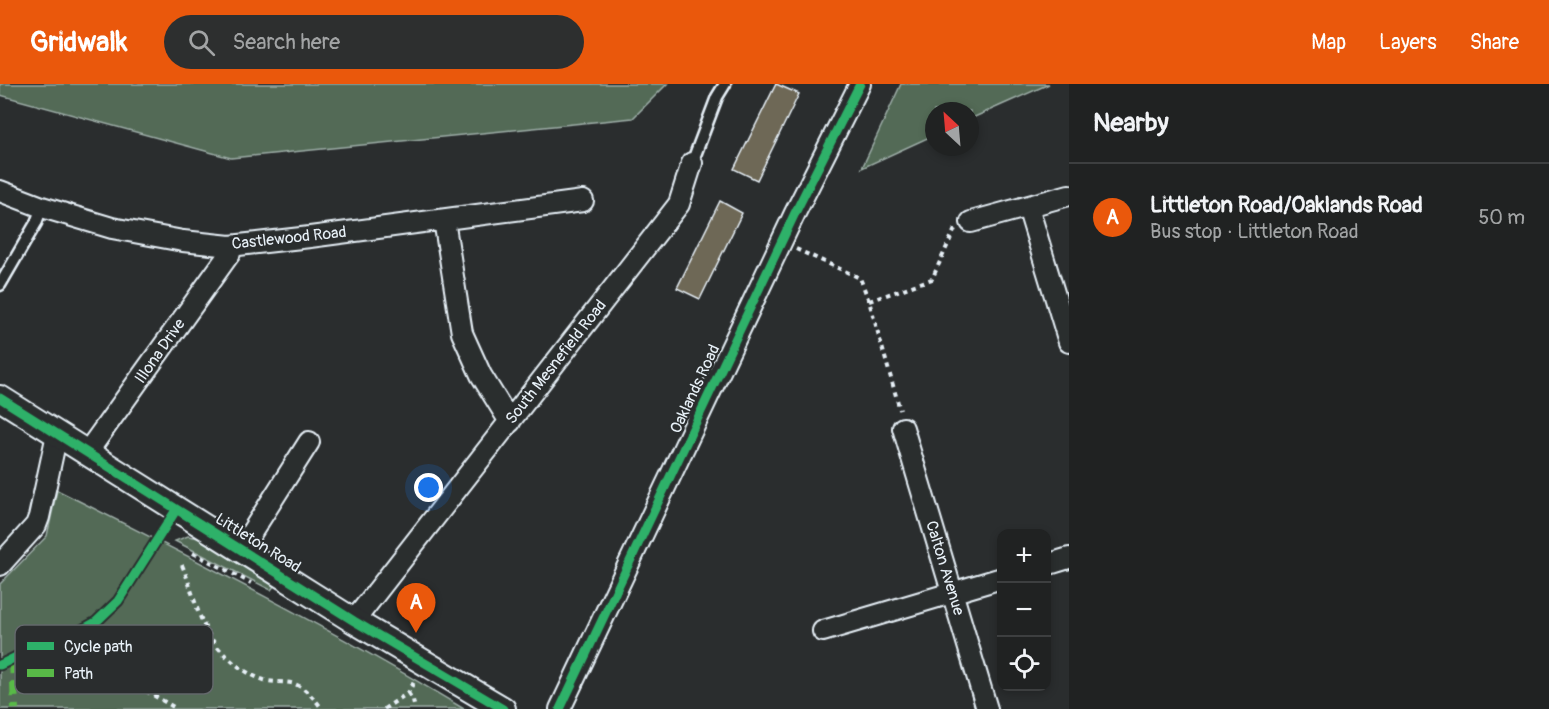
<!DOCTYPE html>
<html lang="en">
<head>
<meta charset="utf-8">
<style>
	body { margin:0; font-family:Pangolin,sans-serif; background:#2d2f2f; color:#f1f3f6 }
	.controls { position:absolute; right:18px; bottom:18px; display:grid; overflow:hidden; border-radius:12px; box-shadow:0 3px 9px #0003 }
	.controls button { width:54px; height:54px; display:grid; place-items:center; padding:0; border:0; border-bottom:2px solid #3d3f40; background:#202222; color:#f1f3f6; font:30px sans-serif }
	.compass { position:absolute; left:925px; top:18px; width:54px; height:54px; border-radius:50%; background:#202222; box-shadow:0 3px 9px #0003; rotate:334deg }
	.you { position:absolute; left:429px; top:404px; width:21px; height:21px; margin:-15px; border:4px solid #fff; border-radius:50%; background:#1a73e8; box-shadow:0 0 0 9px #1a73e833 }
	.badge { display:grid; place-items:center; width:39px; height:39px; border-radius:50%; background:#ea580c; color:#fff; font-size:20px; font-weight:700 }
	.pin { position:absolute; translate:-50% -50px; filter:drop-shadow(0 2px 3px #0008) }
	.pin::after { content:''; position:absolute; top:32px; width:21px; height:18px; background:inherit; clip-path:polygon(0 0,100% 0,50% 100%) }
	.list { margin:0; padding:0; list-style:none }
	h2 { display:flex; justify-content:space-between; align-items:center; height:78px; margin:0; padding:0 24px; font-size:26px }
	h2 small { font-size:20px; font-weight:400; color:#a2a4a5 }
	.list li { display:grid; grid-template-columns:39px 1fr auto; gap:18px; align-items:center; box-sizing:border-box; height:108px; padding:0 24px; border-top:2px solid #3d3f40 }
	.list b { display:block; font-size:22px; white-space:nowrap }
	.list p { margin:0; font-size:20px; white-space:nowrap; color:#a2a4a5 }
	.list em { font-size:20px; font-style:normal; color:#a2a4a5 }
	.icon { flex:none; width:33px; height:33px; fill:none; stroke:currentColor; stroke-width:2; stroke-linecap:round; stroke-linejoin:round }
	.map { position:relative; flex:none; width:1069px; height:625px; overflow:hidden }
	header { display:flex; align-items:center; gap:36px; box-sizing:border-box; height:84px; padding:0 30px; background:#ea580c; color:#fff }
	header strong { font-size:28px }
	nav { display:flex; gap:33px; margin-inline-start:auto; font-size:21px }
	.search { width:420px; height:54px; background:#2d2f2f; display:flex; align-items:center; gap:15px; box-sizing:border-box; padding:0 21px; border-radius:33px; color:#a2a4a5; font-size:22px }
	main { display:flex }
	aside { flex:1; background:#202222 }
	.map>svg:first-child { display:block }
</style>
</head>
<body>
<header>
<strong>Gridwalk</strong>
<div class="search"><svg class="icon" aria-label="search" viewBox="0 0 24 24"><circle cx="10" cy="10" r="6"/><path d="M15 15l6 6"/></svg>Search here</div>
<nav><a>Map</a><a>Layers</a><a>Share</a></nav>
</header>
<main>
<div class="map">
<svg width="1069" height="625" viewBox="0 0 1069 625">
	<rect width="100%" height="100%" fill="#2a2d2e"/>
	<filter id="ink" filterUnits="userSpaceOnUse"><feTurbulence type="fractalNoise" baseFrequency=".0167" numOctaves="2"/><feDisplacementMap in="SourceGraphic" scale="12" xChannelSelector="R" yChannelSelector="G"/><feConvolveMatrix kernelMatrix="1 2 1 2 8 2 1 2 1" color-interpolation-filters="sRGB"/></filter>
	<g filter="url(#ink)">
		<!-- green -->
		<path fill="#536a57" stroke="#9eaea8" stroke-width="1.5" d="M0,0H667L633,34L231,74L0,11Z
			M901,0H1049L970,35V27H934V51L862,84Z
			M57,406C195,475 332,545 464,625H0V500L47,452Z
			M188,452L199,454L275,501L271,506L175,457Z"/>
		<!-- building -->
		<path fill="#6e6756" stroke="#e8f1f8" stroke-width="1.5" d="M776,0L799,10L757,96L734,85Z
			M720,117L742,129L700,215L677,204Z"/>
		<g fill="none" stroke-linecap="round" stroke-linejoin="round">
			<!-- service casing -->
			<g stroke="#e8f1f8" stroke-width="15">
				<path id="service" d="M692,79L717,13L725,0
					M0,201L36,139L42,123"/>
			</g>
			<!-- minor casing -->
			<g stroke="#e8f1f8" stroke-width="24">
				<path id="minor" d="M0,107L42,123L112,144L183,157L230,162L310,153L583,117
					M1028,123L1069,258
					M444,136L462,249L481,291L510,338
					M971,138L1069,111
					M903,344L987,625
					M86,370L230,169V162
					M241,465L309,358
					M0,481L36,441L39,433L57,350
					M1046,481L1069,474
					M354,537L679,120L692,79
					M823,547L1002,494
					M560,625L795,129L860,0"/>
			</g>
			<!-- tertiary casing -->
			<g stroke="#e8f1f8" stroke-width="28">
				<path id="tertiary" d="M0,314L354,537L503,625"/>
			</g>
			<!-- path -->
			<path stroke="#e8f1f8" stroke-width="4" stroke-dasharray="4.5 4.5" stroke-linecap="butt" d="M796,165L860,194L869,217L900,326
				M869,217L932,195L955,145
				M193,469L251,499
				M182,481C195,511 198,543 222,568C233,579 248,591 264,596C274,599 286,597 295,600C305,604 316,616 322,625
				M129,547C126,568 129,585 141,603
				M0,581L30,566L64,556L96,538L118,517L165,443
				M78,584L111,592L141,604L177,625
				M408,609L413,616L415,625
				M384,625L408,609L415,596"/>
			<!-- service -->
			<use href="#service" stroke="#2a2d2e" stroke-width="10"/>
			<!-- minor -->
			<use href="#minor" stroke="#2a2d2e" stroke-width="20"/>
			<!-- tertiary -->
			<use href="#tertiary" stroke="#2a2d2e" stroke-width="24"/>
			<!-- quiet -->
			<path stroke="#58b947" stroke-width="8" stroke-dasharray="15 8" stroke-linecap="butt" d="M13,575L15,625"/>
			<!-- cycleway casing -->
			<g stroke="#2a2d2e" stroke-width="13">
				<path id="cycleway" d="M0,314L354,537L503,625
					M0,581L30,566L64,556L96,538L118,517L176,426
					M560,625L795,129L860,0"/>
			</g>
			<!-- cycleway -->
			<use href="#cycleway" stroke="#2db169" stroke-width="9"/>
		</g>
	</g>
	<g text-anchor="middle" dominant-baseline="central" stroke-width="4.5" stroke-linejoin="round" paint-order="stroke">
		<!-- street labels -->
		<g font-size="16" fill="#e8f1f8" stroke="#2a2d2e">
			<text transform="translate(289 154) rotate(-6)">Castlewood Road</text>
			<text transform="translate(160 267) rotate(-55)">Illona Drive</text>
			<text transform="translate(556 278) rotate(-52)">South Mesnefield Road</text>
			<text transform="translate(695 305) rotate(-65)">Oaklands Road</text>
			<text transform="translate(258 459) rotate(32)">Littleton Road</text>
			<text transform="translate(945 484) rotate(73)">Calton Avenue</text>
		</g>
	</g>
	<!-- legend -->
	<rect x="15" y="541" width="198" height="69" rx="9" fill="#2a2d2e" stroke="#63686b" stroke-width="1.5"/>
	<rect x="27" y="558" width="27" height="8" fill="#2db169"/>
	<rect x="27" y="585" width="27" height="8" fill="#58b947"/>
	<g font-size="16" fill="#e8f1f8">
		<text x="64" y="568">Cycle path</text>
		<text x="64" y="595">Path</text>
	</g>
</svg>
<div class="controls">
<button>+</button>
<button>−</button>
<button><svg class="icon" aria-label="locate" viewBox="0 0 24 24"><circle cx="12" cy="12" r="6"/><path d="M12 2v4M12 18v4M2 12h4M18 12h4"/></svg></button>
</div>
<svg class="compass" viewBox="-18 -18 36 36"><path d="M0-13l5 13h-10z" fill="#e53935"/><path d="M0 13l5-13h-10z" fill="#a2a4a5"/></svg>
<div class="you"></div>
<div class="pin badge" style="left:416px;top:549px">A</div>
</div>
<aside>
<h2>Nearby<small></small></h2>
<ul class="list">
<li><span class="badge">A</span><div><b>Littleton Road/Oaklands Road</b><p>Bus stop · Littleton Road</p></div><em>50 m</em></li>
</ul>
</aside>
</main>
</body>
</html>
